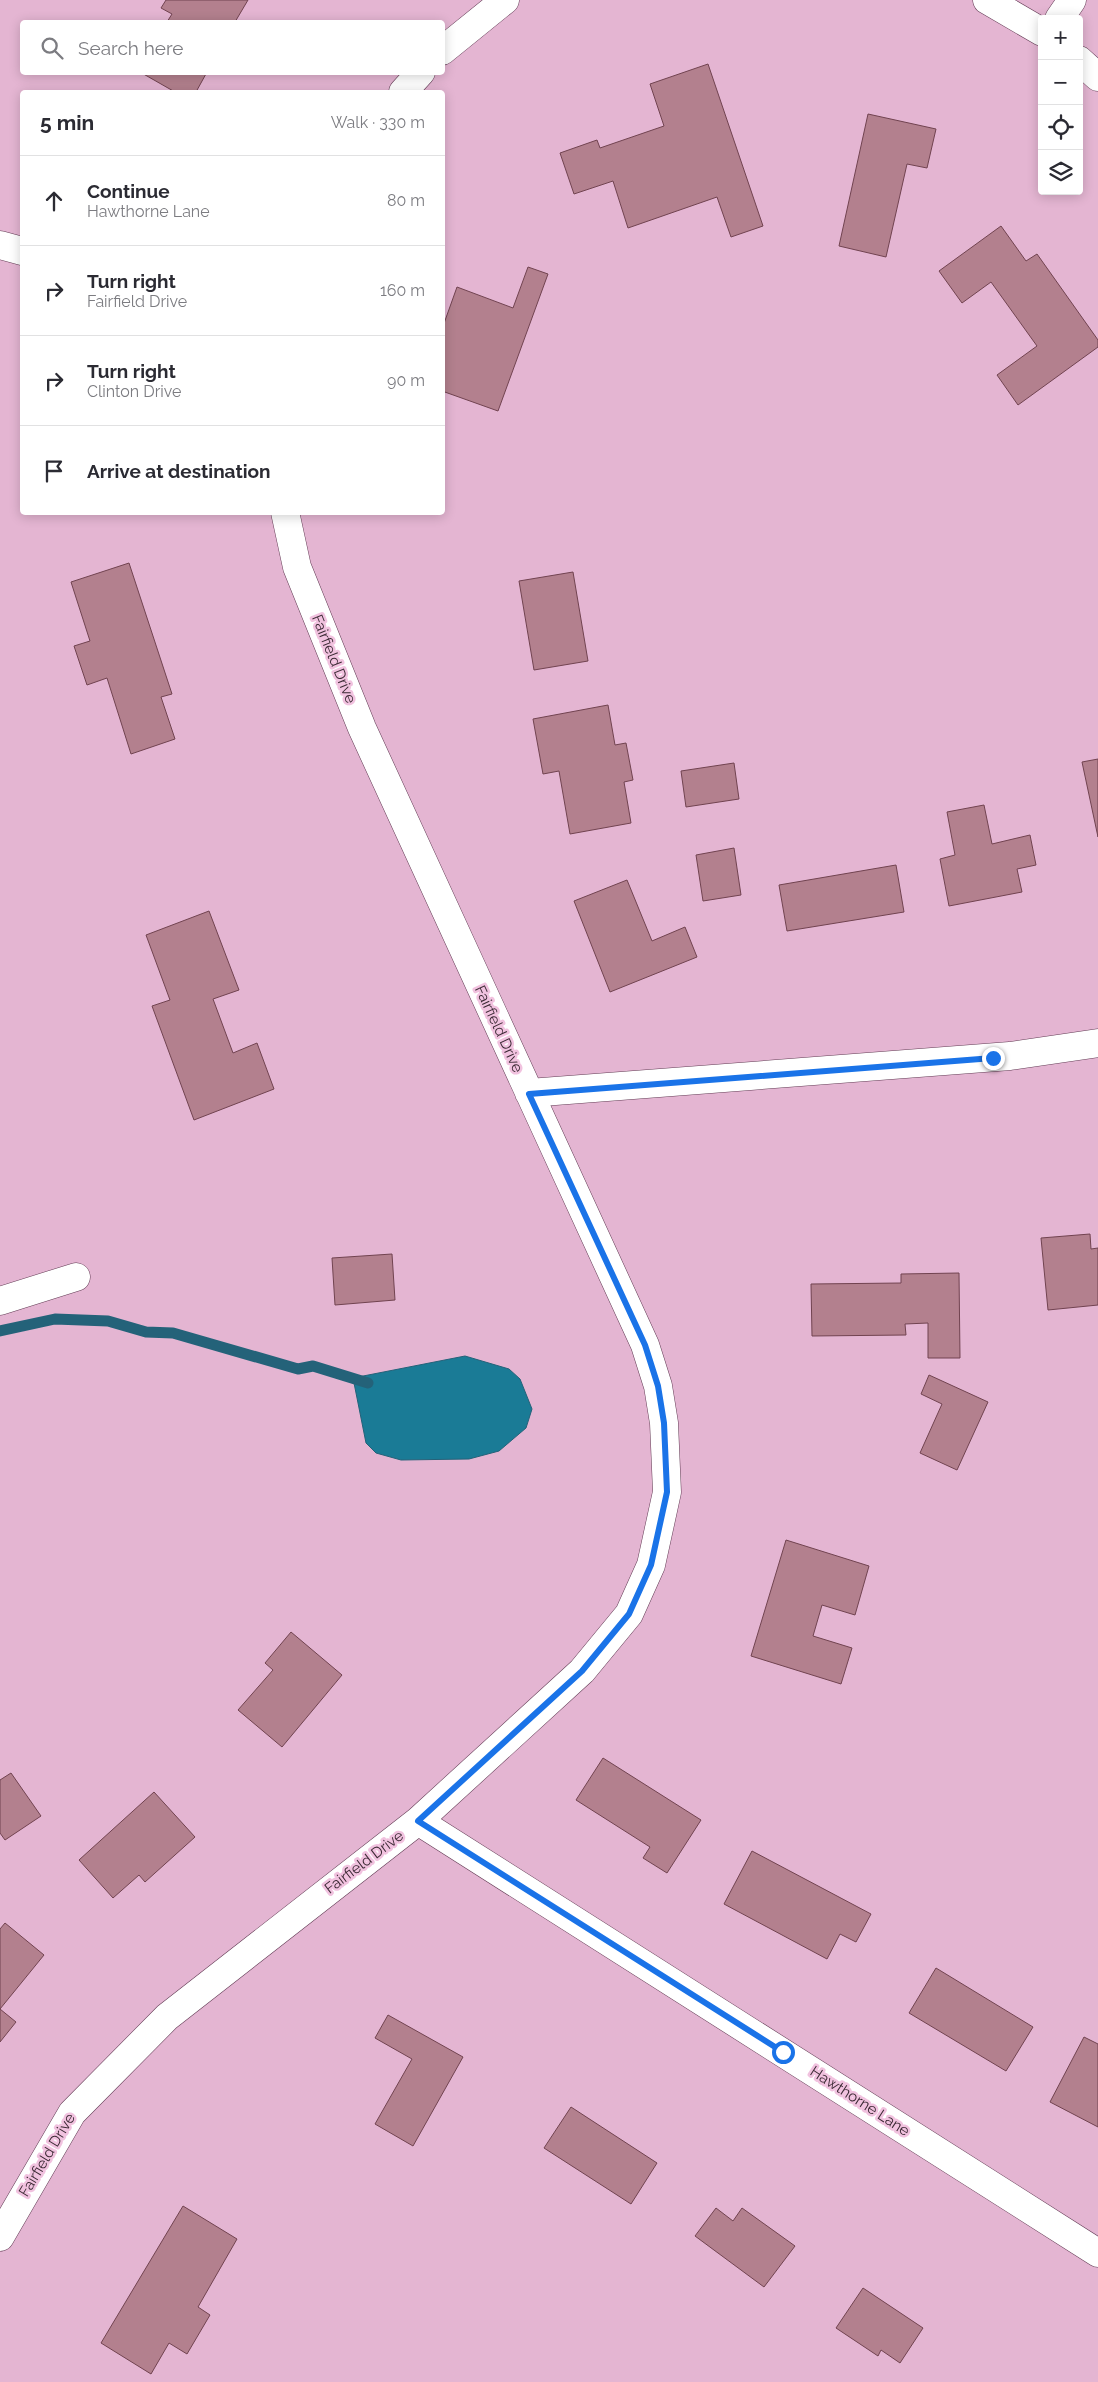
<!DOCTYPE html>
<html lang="en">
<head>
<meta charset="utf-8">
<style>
	body { margin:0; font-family:Raleway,sans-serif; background:#f7f7f7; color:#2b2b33 }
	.controls { position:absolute; right:15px; top:15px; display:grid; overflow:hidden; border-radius:5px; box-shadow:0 2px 12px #0003 }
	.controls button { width:45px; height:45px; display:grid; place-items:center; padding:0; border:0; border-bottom:1px solid #e1e1e2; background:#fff; color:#2b2b33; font:25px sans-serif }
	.stop { position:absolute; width:15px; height:15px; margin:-11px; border:4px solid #1a73e8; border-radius:50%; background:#fff }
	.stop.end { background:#1a73e8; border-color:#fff; box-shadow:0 1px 5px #0008 }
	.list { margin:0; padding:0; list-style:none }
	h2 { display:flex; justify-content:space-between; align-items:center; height:65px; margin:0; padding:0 20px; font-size:21px }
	h2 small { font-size:16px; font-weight:400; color:#7c7c81 }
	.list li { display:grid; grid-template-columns:32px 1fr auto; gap:15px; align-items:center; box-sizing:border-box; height:90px; padding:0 20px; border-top:1px solid #e1e1e2 }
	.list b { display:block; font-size:19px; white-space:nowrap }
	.list p { margin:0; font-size:16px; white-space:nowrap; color:#7c7c81 }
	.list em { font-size:16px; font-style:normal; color:#7c7c81 }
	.icon { flex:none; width:28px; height:28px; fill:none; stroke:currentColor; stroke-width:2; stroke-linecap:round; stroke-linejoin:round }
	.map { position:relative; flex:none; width:1098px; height:2382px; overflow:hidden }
	.search { position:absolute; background:#fff; box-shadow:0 2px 12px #0003; left:20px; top:20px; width:425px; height:55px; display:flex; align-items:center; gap:12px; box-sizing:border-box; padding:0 18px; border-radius:5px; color:#7c7c81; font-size:19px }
	.panel { position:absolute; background:#fff; box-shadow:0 2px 12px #0003; left:20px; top:90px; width:425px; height:425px; border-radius:5px }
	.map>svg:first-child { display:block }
</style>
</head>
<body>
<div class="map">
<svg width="1098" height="2382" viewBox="0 0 1098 2382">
	<rect width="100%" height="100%" fill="#e4b5d2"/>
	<!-- water -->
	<path fill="#1a7b96" stroke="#246279" d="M465,1356L509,1369L520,1379L532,1409L526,1428L499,1451L469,1459L401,1460L376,1453L366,1443L353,1378Z"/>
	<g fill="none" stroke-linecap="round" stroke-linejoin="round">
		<!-- stream -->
		<path stroke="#246279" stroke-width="11" d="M0,1331L55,1319L108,1321L146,1332L173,1333L298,1369L313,1366L368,1383"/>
	</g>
	<!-- building -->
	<path fill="#b3808e" stroke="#714350" d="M166,0H248L235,22H167L172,14L161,8Z
		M708,64L763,226L731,237L717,197L628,228L613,181L574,194L560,153L597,140L600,148L664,126L650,84Z
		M140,72H207L196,92H175Z
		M868,114L936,129L927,168L907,164L886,257L839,246Z
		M1001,226L1026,261L1037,254L1098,340V347L1018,405L997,375L1037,346L991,282L962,303L939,271Z
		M528,267L548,274L498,411L442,391V329L457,287L513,308Z
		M129,563L172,694L161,697L175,739L131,754L107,678L87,685L74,646L90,641L71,582Z
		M573,572L588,661L534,670L519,581Z
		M608,705L615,745L626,743L633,780L624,782L631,823L570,834L559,771L543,774L533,719Z
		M1098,759V837L1082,762Z
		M734,763L739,799L686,807L681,771Z
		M984,805L992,844L1030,835L1036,865L1017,869L1022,892L949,906L940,859L955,855L947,812Z
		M734,848L741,895L703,901L696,855Z
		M896,865L904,912L787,931L779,885Z
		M627,880L652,941L685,927L697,957L610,992L574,901Z
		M209,911L239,990L213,999L233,1053L257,1043L274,1089L194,1120L152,1006L170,1000L146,935Z
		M1090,1234L1091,1249L1098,1248V1305L1048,1310L1041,1238Z
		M392,1254L395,1300L335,1305L332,1258Z
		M959,1273L960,1358H928V1323L905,1324L906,1335L812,1336L811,1284L901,1283V1274Z
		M929,1375L988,1402L957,1470L920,1453L942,1404L921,1394Z
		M786,1540L869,1566L855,1615L822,1605L813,1636L852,1648L841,1684L751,1656Z
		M291,1632L342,1675L282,1747L238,1710L273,1670L265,1663Z
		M603,1758L701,1820L667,1873L643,1858L650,1847L576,1800Z
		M11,1773L41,1816L5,1840L0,1833V1780Z
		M154,1792L195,1837L145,1882L139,1875L113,1898L79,1860Z
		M752,1851L871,1914L856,1942L840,1934L827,1959L724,1904Z
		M5,1923L44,1955L0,2009L16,2022L0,2042V1929Z
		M936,1968L1033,2027L1006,2071L909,2013Z
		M388,2015L463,2057L413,2146L375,2124L412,2059L375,2038Z
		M1084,2037L1098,2044V2127L1050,2102Z
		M571,2107L657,2163L631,2204L544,2148Z
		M183,2206L237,2239L198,2307L210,2315L187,2354L169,2343L151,2374L101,2343Z
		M716,2208L733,2221L742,2208L795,2246L764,2287L695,2236Z
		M863,2288L923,2328L900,2363L881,2350L878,2356L836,2328Z"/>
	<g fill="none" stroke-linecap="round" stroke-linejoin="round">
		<!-- minor casing -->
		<g stroke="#633c55" stroke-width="29">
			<path id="minor" d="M987,0L1042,32
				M1059,19L1072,0
				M442,51L505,0
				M1079,60L1098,77
				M403,92L421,72
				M0,245L22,251
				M529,1093L1010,1056L1098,1043
				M0,1301L76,1277
				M418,1821L1098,2253
				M0,2237L72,2113L167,2017L418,1821L582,1671L629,1614L651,1565L667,1492L664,1423L658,1386L645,1345L362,728L297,567L285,512"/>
		</g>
		<!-- minor -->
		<use href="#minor" stroke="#fff" stroke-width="28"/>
	</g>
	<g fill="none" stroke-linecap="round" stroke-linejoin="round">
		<!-- route -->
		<path stroke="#1a73e8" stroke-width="6" d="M783,2052L418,1821L582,1671L629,1614L651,1565L667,1492L664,1423L658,1386L645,1345L529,1094L993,1058"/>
	</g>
	<g text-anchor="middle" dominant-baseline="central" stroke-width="5" stroke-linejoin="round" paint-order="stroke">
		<!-- street labels -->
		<g font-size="15" fill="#3b2934" stroke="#f1c2df">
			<text transform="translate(334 659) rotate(68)">Fairfield Drive</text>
			<text transform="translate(499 1029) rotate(65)">Fairfield Drive</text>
			<text transform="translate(364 1862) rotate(-37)">Fairfield Drive</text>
			<text transform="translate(860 2101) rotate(33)">Hawthorne Lane</text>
			<text transform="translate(47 2155) rotate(-59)">Fairfield Drive</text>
		</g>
	</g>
</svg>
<div class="controls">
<button>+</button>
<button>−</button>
<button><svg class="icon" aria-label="locate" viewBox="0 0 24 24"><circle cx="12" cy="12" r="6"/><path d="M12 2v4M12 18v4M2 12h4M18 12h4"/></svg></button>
<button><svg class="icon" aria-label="layers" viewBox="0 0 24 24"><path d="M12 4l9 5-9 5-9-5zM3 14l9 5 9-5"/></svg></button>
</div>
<div class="stop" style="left:783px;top:2052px"></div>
<div class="stop end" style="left:993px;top:1058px"></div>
<div class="search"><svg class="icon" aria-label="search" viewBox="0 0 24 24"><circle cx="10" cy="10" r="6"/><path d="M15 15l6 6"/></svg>Search here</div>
<section class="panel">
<h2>5 min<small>Walk · 330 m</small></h2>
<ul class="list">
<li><svg class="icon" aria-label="ahead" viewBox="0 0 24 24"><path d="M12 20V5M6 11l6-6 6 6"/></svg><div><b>Continue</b><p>Hawthorne Lane</p></div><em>80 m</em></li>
<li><svg class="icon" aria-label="right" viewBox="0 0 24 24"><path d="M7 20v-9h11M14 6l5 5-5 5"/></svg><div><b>Turn right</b><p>Fairfield Drive</p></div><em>160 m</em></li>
<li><svg class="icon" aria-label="right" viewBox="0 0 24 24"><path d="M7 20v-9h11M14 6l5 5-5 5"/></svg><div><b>Turn right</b><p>Clinton Drive</p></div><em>90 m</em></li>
<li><svg class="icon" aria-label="arrive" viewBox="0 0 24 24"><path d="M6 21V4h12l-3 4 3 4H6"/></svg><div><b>Arrive at destination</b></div></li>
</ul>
</section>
</div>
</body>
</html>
